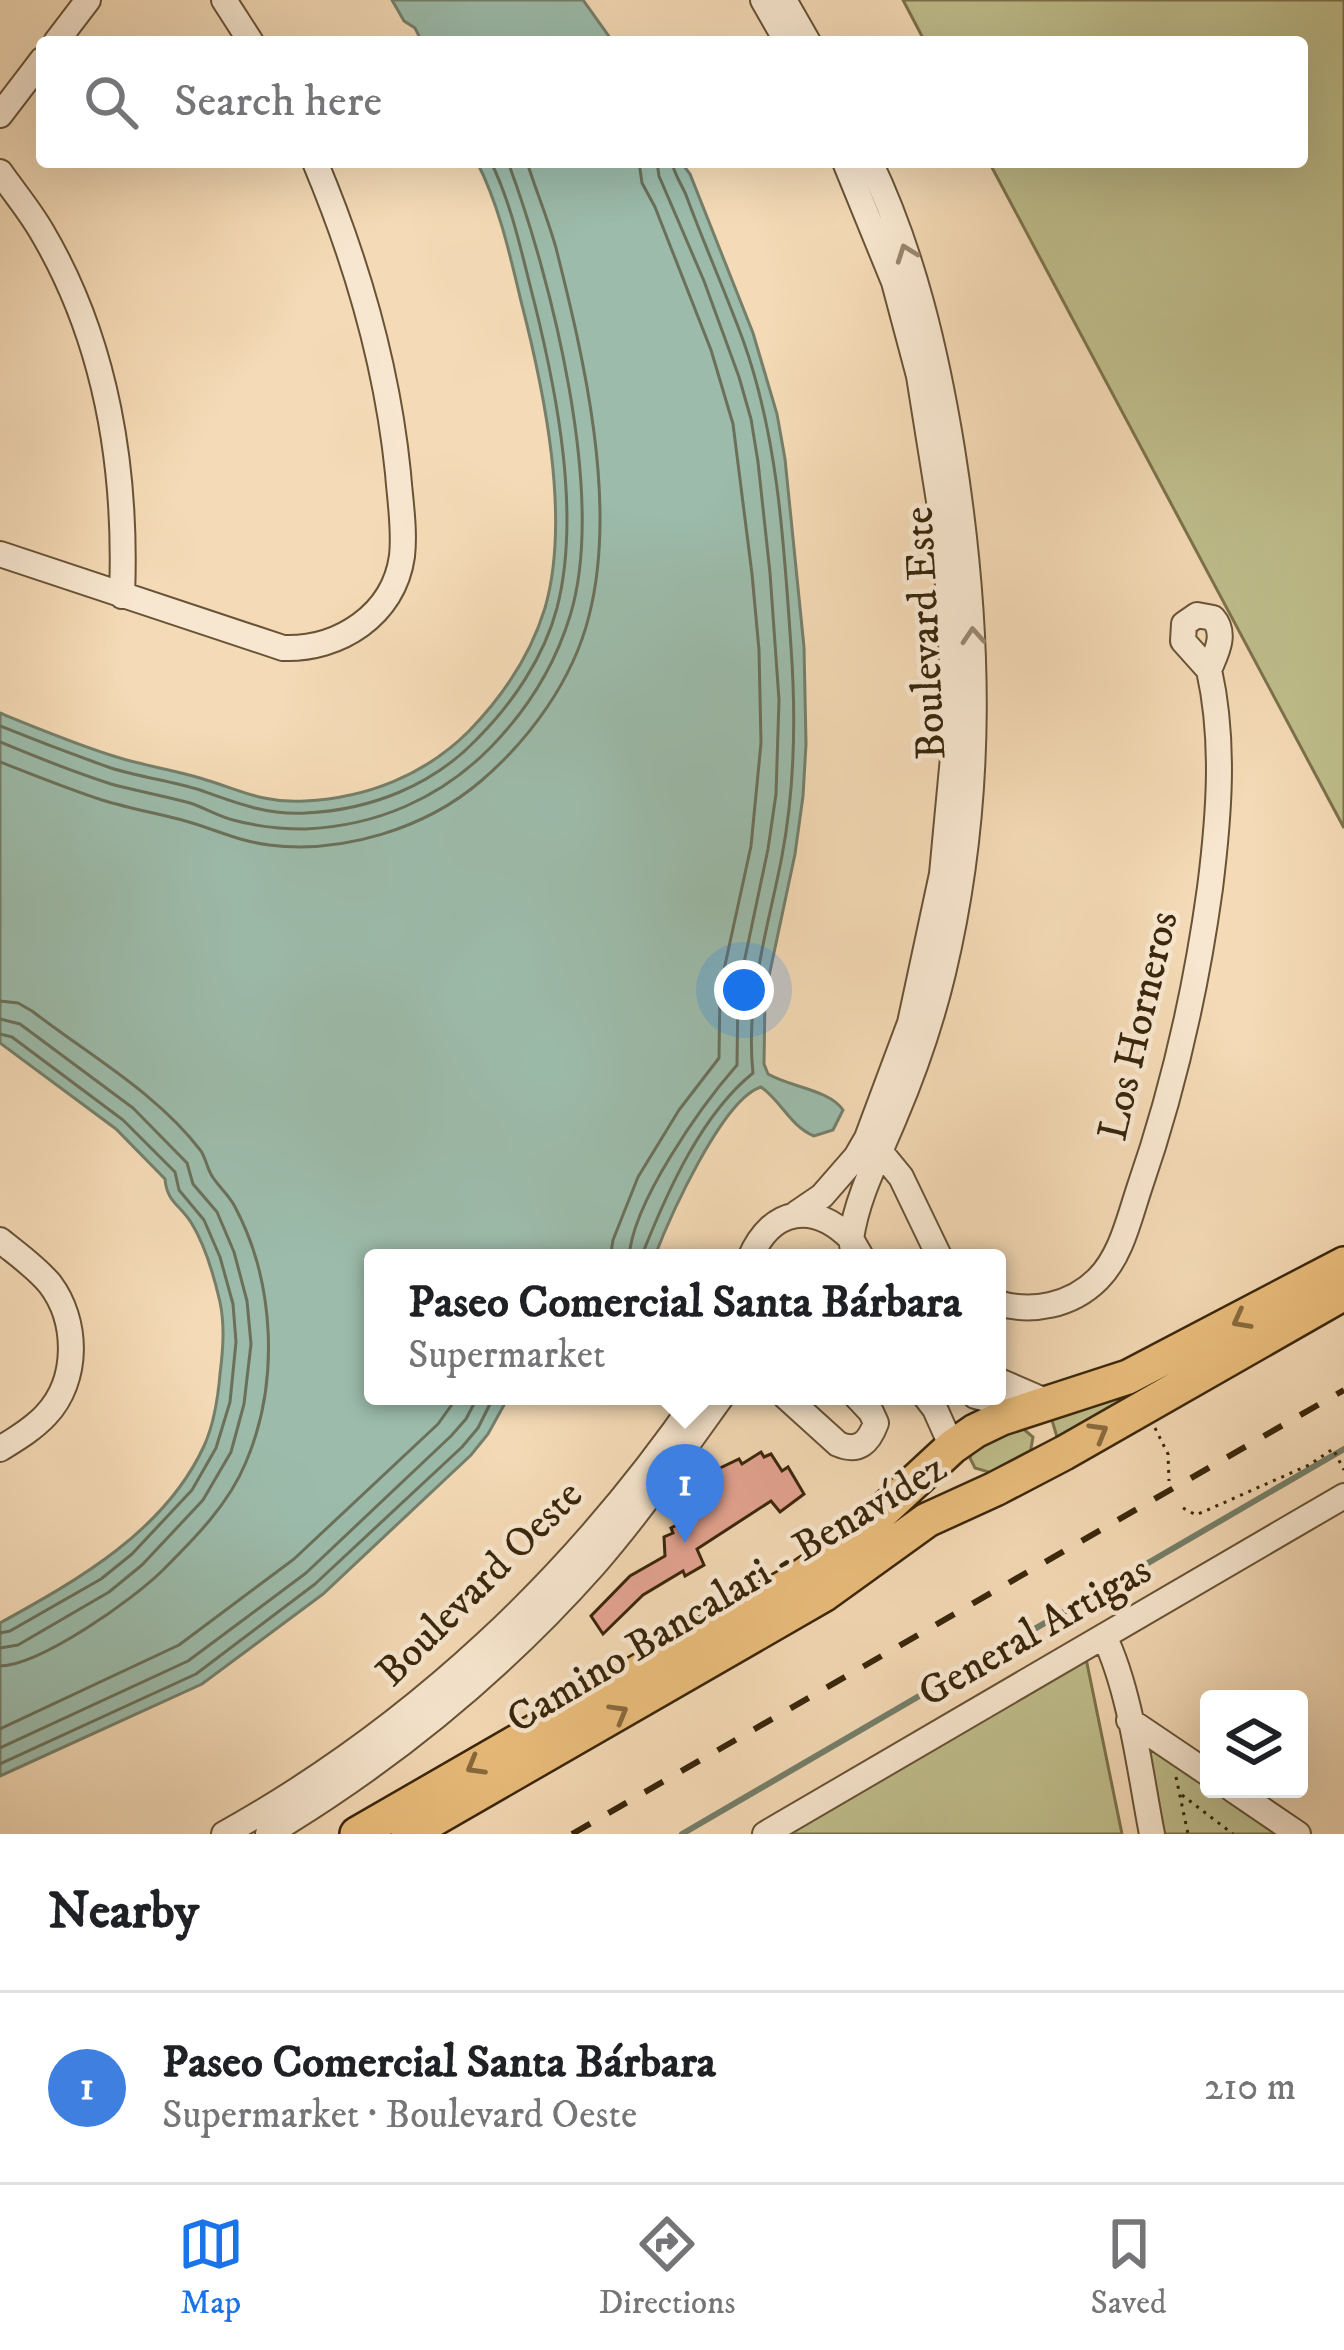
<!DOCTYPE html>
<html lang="en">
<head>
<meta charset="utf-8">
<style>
	body { margin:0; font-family:"IM FELL DW Pica",serif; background:#f6f6f6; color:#202124 }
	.controls { position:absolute; right:36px; bottom:36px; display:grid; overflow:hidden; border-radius:12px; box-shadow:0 12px 48px #0002 }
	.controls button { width:108px; height:108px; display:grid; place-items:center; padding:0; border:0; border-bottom:3px solid #e0e0e0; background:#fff; color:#202124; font:60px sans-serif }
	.you { position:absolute; left:744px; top:990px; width:42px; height:42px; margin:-30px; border:9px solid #fff; border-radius:50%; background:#1a73e8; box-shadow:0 0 0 18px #1a73e833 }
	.badge { display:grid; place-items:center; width:78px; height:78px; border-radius:50%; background:#1a73e8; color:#fff; font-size:39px; font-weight:700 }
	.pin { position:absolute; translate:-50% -99px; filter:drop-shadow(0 3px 6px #0008) }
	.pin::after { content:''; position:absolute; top:63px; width:42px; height:36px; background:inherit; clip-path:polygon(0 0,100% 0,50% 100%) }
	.popup { position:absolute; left:364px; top:1249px; width:642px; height:156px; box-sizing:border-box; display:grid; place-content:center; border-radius:12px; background:#fff; filter:drop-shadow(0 3px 9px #0005); font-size:39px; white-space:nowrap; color:#757577 }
	.popup b { font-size:45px; color:#202124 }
	.popup::after { content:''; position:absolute; left:50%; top:100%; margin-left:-24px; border:24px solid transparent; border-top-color:#fff }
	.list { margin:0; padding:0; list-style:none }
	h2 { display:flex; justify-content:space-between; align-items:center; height:156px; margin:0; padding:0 48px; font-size:51px }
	h2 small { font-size:39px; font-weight:400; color:#757577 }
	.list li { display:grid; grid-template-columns:78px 1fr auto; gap:36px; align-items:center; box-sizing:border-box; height:192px; padding:0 48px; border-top:3px solid #e0e0e0 }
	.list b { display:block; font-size:45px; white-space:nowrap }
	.list p { margin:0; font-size:39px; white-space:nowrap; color:#757577 }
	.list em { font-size:39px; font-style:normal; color:#757577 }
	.icon { flex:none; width:66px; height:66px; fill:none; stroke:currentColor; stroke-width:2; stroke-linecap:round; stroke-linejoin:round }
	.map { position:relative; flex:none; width:1344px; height:1834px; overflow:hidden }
	.search { position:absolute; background:#fff; box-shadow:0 12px 48px #0002; left:36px; right:36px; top:36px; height:132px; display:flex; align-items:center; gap:30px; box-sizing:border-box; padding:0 42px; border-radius:12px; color:#757577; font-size:45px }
	.sheet { height:348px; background:#fff }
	nav { display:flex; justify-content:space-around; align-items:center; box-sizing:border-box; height:168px; border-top:3px solid #e0e0e0; background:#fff; font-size:33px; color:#757577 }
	nav a { display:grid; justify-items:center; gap:6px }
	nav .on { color:#1a73e8 }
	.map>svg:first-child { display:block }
</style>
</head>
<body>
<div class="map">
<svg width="1344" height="1834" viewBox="0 0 1344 1834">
	<rect width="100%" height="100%" fill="#f4dab6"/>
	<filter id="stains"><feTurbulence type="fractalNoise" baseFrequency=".00167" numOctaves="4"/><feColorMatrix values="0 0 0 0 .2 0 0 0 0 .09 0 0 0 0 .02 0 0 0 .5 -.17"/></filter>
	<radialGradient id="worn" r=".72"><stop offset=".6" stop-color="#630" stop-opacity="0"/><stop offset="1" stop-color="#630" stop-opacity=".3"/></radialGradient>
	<!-- green -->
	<path fill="#bfbe8c" stroke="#7c724c" stroke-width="3" d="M903,0H1344V828L989,162H1302V42H925Z
		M1174,1372L1058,1439L1057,1437L1051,1417Z
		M1021,1427L1033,1437L1030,1454L992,1473L975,1468L970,1458L973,1447Z
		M1082,1639L1122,1834H760Z
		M1129,1720L1209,1774V1789H1232L1298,1834H1152Z"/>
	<!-- water -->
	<path fill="#9cbbaa" stroke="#757f6a" stroke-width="3" d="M392,0H583L613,42H422L415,28L404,21Z
		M477,162H681L690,174L753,333L777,414L785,459L804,647L806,744L803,796L795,854L765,995L764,1064L768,1074C790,1087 830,1090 843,1110L833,1130L814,1136C791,1127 781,1101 761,1087C722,1099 669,1219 654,1258H373V1396H509L488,1434L471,1455L323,1594L202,1684L0,1776V1623C78,1580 165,1531 204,1446C214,1424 218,1398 220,1374C223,1350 225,1326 220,1302C214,1276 206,1247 192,1224C181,1205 167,1203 165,1179L116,1129L0,1043V713C39,729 80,746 120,758C146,766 173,770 200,778C238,789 263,804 305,801C367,798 425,775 469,731C503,696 531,654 545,608C571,518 544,390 521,301C510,255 499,205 477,162Z"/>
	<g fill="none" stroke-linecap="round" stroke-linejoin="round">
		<!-- shore -->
		<path stroke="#6b705a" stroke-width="3" d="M0,726C37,741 74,755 111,768C140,777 171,781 200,790C236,803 266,815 306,813C370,810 432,786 477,739C513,703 544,657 557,608C581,515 557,393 534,301C522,255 512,205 491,162
			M0,742C36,757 74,772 111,784C137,791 164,796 190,803C205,808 218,816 233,820C255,826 281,829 305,829C377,826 441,798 491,747C527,710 555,665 570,616C607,496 551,278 508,162
			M0,762C34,775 68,789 102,800C128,808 155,813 182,820C212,828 237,841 269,845C342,854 425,829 481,781C530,739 573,680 589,616C618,503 584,359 556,248C548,219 536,191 527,162
			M0,1001L18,1003L32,1011C89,1055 157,1093 201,1151C206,1159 207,1168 212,1176C218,1186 228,1194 234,1205C275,1281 280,1382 246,1462C229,1504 195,1538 163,1570C134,1599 41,1665 0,1666
			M0,1019L20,1024L133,1108L187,1163L193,1184L217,1212L234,1252L247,1301L251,1344L244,1404L231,1452L203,1500L142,1565L109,1592L18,1645L0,1648
			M0,1034L12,1037L123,1120L175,1172L179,1190L204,1220L220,1257L233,1304L236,1342L230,1402L216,1448L192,1490L132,1554L101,1579L10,1631L0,1633
			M610,1258L613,1240L638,1177L679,1110L719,1058L720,988L751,846L761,743L759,650L752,574L733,424L711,350L655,207L642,183L639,162
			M629,1258C632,1203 701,1106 737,1065L738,991L768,849L776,794L779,700L770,573L758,462L751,419L739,377L704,281L659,176L657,162
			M644,1258V1250C668,1190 702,1114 753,1073C745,998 768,929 782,856C795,787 796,717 791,647C784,544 778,437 743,340C725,291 704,244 686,195C681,183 674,174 672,162
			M0,1729L179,1645L294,1559L438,1424L458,1396
			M0,1748L188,1661L306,1573L451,1436L466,1419L478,1396
			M0,1764L196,1674L315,1584L462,1447L478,1428L494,1396"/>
		<!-- stream -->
		<path stroke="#757f6a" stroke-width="6" d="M682,1834L1344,1449"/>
	</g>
	<!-- building -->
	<path fill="#e5a492" stroke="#3a260b" stroke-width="3" d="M761,1452L764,1457L771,1454L782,1471L788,1467L804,1494L780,1512L771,1501L697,1549L704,1565L685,1576L683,1571L643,1595L603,1634L591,1616L630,1576L665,1556L664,1537L673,1533L671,1528L698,1514L695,1506L700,1505L696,1494L702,1491L700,1486L720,1476L718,1469L739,1459L742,1464Z"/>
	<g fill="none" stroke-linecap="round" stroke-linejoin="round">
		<!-- minor casing -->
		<g stroke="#685336" stroke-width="28">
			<path id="minor" d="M224,0L251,42
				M763,0L787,42
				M784,0L808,42
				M56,42L88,0
				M0,115L42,60
				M0,172C14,192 30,211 42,232C107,342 127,471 122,596
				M0,554L283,648C339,650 394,615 402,556C405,529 400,500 398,473C387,364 357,262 315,162
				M1197,615L1213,618C1227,634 1216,653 1209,670L1183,641L1184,624Z
				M873,1143L901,1177L940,1258
				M797,1213L822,1196L856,1157L867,1138L910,1023L942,874L955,736L949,595L939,501L919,376L894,282L845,162
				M0,1240C17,1254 36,1267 50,1284C78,1321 79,1380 46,1415C33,1429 16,1439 0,1449
				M750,1258C772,1207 814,1202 851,1239L853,1250
				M862,1258L851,1239C857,1196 878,1158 894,1119C914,1072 931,1023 943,973C985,797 980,626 952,449C936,351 913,252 870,162
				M997,1303C1032,1313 1071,1306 1098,1279C1121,1256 1129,1219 1139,1189C1173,1091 1196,990 1210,888C1219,816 1225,741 1209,670
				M997,1380L1048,1402
				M785,1396L838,1444C859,1453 869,1442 876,1423L871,1412L856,1396
				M925,1396L935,1409L952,1447
				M975,1396L1025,1409
				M1104,1636C1131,1692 1140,1773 1152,1834
				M1129,1720L1209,1774
				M1232,1789L1298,1834
				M224,1834C416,1727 575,1576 699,1396
				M268,1834C388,1762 500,1671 594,1565C640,1512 681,1453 722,1396
				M765,1834L1344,1496"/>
		</g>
		<!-- major casing -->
		<g stroke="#3a260b" stroke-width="38">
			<path id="major" d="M357,1834L794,1582L843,1548L952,1447L975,1431L1002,1418L1128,1377L1344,1264
				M408,1834L823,1595L927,1520L995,1489L1064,1453L1344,1293"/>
		</g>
		<!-- path -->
		<path stroke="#3a260b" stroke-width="3" stroke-dasharray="3 6" stroke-linecap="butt" d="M1155,1428L1168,1454L1169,1481
			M1183,1508L1196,1515L1309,1465L1333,1449L1344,1470
			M1176,1777L1188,1834
			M1182,1795L1233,1834"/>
		<!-- minor -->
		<use href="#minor" stroke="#f8e7d0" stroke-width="24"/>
		<!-- major -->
		<use href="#major" stroke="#eabd7b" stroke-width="33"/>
		<!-- rail -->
		<path stroke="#3a260b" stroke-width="6" stroke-dasharray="21 21" stroke-linecap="butt" d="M572,1834L1344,1390"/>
	</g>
	<!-- one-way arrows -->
	<defs><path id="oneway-chevron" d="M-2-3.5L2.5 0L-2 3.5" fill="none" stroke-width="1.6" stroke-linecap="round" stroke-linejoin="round" transform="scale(3)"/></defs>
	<g stroke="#99866e">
		<use href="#oneway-chevron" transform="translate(906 253) rotate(-110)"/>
		<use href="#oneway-chevron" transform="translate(973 636) rotate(-94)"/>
	</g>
	<g stroke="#896a3d">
		<use href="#oneway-chevron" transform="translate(1241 1320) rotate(152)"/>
		<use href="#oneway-chevron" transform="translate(1099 1432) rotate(-30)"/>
		<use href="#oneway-chevron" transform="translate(619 1713) rotate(-30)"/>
		<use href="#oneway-chevron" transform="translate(475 1766) rotate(150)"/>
	</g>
	<g text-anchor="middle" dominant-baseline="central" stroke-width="9" stroke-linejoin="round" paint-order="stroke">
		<!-- street labels -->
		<g font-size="42" fill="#3a260b" stroke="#f8e7d0">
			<text transform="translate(926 633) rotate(-93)">Boulevard Este</text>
			<text transform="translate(1139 1026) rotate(-77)">Los Horneros</text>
			<text transform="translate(480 1584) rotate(-45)">Boulevard Oeste</text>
			<text transform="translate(727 1594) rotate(-31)">Camino Bancalari - Benavídez</text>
			<text transform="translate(1035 1632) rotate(-30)">General Artigas</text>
		</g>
	</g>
	<rect width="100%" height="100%" filter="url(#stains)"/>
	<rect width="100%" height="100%" fill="url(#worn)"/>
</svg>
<div class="controls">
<button><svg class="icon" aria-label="layers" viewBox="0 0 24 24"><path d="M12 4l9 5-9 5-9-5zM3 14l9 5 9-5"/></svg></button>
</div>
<div class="you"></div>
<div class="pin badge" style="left:685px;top:1543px;background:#3f7fe0">1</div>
<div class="popup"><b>Paseo Comercial Santa Bárbara</b>Supermarket</div>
<div class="search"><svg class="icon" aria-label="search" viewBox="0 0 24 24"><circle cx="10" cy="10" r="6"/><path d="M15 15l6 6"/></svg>Search here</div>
</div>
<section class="sheet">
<h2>Nearby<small></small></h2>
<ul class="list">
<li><span class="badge" style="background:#3f7fe0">1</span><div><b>Paseo Comercial Santa Bárbara</b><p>Supermarket · Boulevard Oeste</p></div><em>210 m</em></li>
</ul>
</section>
<nav>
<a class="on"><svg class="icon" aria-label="map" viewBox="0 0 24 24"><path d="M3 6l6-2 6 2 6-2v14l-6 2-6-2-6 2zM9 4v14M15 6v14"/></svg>Map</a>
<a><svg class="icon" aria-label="directions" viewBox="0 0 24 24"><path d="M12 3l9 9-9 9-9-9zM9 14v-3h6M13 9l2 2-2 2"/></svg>Directions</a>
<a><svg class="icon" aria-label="saved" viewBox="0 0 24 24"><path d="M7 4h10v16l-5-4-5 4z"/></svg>Saved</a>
</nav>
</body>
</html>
